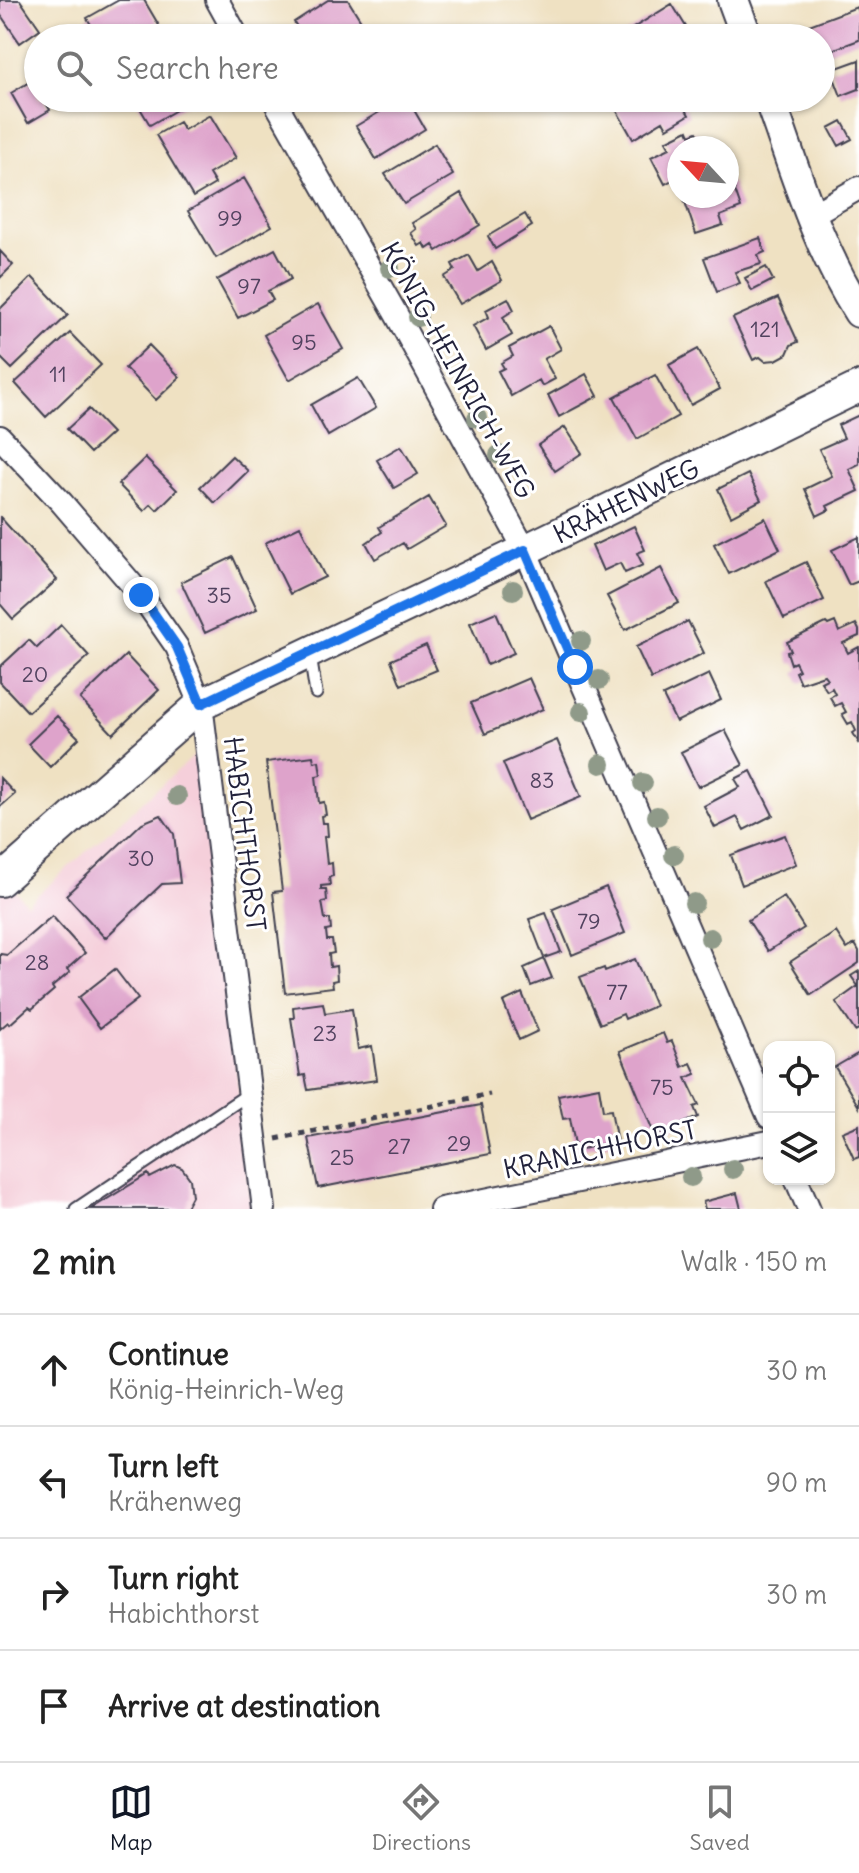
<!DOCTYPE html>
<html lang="en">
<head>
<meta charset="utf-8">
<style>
	body { margin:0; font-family:Delius,sans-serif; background:#f6f6f6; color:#222 }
	.controls { position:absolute; right:24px; bottom:24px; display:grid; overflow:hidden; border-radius:16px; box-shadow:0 2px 6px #0004 }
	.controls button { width:72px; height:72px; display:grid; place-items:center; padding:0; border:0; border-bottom:2px solid #e0e0e0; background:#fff; color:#222; font:40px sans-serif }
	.compass { position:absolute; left:667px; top:136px; width:72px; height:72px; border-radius:50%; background:#fff; box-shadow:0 2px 6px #0004; rotate:296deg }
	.stop { position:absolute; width:24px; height:24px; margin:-18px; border:6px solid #1a73e8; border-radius:50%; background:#fff }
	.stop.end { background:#1a73e8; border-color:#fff; box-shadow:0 2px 8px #0008 }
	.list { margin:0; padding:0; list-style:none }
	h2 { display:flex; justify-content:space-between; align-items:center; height:104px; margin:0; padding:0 32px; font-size:34px }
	h2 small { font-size:26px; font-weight:400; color:#767676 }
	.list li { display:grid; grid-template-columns:52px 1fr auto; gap:24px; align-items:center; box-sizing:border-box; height:112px; padding:0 32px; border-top:2px solid #e0e0e0 }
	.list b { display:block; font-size:30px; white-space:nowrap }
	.list p { margin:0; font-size:26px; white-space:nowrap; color:#767676 }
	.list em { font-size:26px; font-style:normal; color:#767676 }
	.icon { flex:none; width:44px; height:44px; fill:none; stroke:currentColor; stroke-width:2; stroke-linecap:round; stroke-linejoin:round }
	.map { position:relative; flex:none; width:859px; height:1209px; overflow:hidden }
	.search { position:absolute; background:#fff; box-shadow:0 2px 6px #0004; left:24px; right:24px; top:24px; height:88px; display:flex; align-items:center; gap:20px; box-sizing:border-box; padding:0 28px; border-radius:44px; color:#767676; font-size:30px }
	.sheet { height:552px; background:#fff }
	nav { display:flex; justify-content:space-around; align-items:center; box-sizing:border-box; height:112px; border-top:2px solid #e0e0e0; background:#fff; font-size:22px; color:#767676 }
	nav a { display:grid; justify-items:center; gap:4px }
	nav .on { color:#111827 }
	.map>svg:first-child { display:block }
</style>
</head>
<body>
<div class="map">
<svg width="859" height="1209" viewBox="0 0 859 1209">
	<rect width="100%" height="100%" fill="#fff"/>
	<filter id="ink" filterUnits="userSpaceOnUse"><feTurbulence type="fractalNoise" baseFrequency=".0125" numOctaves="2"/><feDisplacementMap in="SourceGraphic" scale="16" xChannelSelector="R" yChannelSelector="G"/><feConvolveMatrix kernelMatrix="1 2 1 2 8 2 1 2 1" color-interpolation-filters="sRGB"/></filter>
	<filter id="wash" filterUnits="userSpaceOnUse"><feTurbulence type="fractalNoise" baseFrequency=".006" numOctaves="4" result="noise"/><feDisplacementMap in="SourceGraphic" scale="32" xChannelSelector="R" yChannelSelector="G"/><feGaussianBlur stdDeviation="1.8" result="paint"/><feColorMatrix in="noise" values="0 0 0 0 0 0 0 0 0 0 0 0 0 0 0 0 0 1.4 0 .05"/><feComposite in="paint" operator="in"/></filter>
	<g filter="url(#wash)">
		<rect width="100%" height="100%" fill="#efe1c2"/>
		<!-- built -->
		<path fill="#f5cfda" d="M203,748L251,1209H0V874L27,904Z"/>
		<g id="blocks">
			<!-- building -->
			<path fill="#dea3cb" d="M0,0H20L40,29L20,43L0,14Z
				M119,0H144L164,34L157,38H99L87,18Z
				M328,0H348L368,32L358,38H304L294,22Z
				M672,4L688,30L683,34L686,38H617Z
				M857,7L859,12V40L821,54V38H814L809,25Z
				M859,60V89L841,96L831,70Z
				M33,80L38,89V98H43L50,110L28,123L11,93Z
				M134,98H197L150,125Z
				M337,98H368L344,111Z
				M403,98H407L425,129L376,159L356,126Z
				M619,98H679L689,115L667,128L663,121L633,139L613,104L620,100Z
				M210,115L236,158L209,174L215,184L193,197L156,135L179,122L184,130Z
				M842,121L852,139L839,146L829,128Z
				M688,130L690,135L697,132L706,148H679V176L665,184L651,157L670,148L666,141Z
				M435,144L453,175L404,204L385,174Z
				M244,178L272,226L216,258L188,211Z
				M732,182L741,208L720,216L723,225L696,234L684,199L692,196H727V184Z
				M461,193L480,225L437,251L433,245L427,249L424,243L419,246L411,233L416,229L412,223Z
				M525,214L532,226L495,249L488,236Z
				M760,238L765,252L758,255L761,264L735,272L740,283L717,292L704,258Z
				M275,249L291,279L268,291L273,300L238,318L217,280Z
				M0,251L13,265L0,278Z
				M469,255L478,271L492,262L502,280L460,304L444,277L455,270L452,264Z
				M766,267L773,280L752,291L745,278Z
				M32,277L68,315L12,369L0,357V309Z
				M508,298L514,310L503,317L512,335L486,350L473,326L489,317L486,310Z
				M778,298L798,342L791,345L787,354L776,360L765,361L760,357L753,360L733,318Z
				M318,304L343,349L289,380L264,335Z
				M549,326L561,349L544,359L555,379L542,386L539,380L511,396L498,371L504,368L501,363L513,356L509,348Z
				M70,333L101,365L46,417L15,383Z
				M149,345L180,377L156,400L125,368Z
				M698,349L720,389L691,405L669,365Z
				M586,374L598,396L559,417L548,395Z
				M655,375L678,416L637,439L614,397Z
				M358,378L376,408L328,436L311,405Z
				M89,409L112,433L90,453L67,429Z
				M859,415V464L849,469L859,491L827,506L829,510L817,516L805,489L832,476L819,449L844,438L838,425Z
				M565,427L582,453L555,471L538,445Z
				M401,446L418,474L394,488L377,460Z
				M232,456L248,471L215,503L200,487Z
				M145,458L177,490L157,510L151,504L144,511L118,484Z
				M748,474L761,500L731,516L718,489Z
				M429,497L446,526L407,549L403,543L375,559L366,543L382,532L379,527Z
				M0,517L57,580L13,619L0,604Z
				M765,518L780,549L729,574L714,544Z
				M300,526L325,577L290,594L265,543Z
				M634,526L645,550L637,553L643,565L625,573L620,563L603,571L592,546Z
				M859,537V581L849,585L832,550Z
				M233,557L257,609L205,633L181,582Z
				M806,562L824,600L784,619L766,581Z
				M661,568L679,603L625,630L607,596Z
				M496,612L514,653L487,665L470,623Z
				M688,621L704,653L651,679L636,647Z
				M835,622L839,632L856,624L859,630V636L843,643L848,653L859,647V743L853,733L856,731L852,722L848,724L842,714L846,712L841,703L835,706L830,697L835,694L832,688L827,691L821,682L827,679L824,675L800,683L795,672L799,670L795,662L791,664L787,652L791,651L787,642L826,623L828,625Z
				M61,625L89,656L28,712L0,682V667L29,640L37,648Z
				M426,645L437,670L401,685L391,660Z
				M126,655L159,690L113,734L80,699Z
				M709,674L721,700L676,722L663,696Z
				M529,678L543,709L485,734L471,703Z
				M57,716L79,738L50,767L28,744Z
				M725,730L743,765L698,787L681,752Z
				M557,740L581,797L527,820L503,763Z
				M313,756L314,762L319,761L321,775L316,776L319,803L324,802L326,815L321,816L322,823H327L328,836L324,837L327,864L332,863L333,876L329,877L330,885L321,886V889H326L327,901L322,902L325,919H330L331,930L326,931L327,940H332L334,953L329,954L330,967L336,966L337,980L332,981L333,987L285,993L273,892L282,891L266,762Z
				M751,771L773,815L744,830L737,817L715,828L704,806L740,787L735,779Z
				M0,778L15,794L0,807Z
				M161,815L174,834L180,883L162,884L105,938L66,895L142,823Z
				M785,835L796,864L742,885L731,855Z
				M606,887L625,933L572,955L553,909Z
				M784,897L804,928L768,951L748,920Z
				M546,913L561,952L544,958L529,919Z
				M52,916L85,953L67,969L70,972L52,987L54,990L32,1009L29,1007L10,1024L8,1022L0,1029V954L7,955Z
				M836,932L847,949L855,944L859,951V963L811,995L790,962Z
				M544,959L552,978L531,986L524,968Z
				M635,959L655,1006L625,1019L623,1014L600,1024L580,977L604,968L605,971Z
				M115,969L138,999L100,1028L78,998Z
				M859,971V1029L855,1031L836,1002L858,986L851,976Z
				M522,993L538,1031L519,1040L503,1002Z
				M323,1003L325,1013L352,1009L358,1049L372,1046L377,1080L308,1090L305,1075L300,1076L291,1018H294L293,1007Z
				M663,1033L667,1043L672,1041L682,1067L691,1063L696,1074L686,1078L699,1105L694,1107L698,1117L655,1136L620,1051Z
				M859,1053V1107L835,1067Z
				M599,1087L603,1111L611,1110L617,1142L576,1150L570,1118L563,1119L558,1095Z
				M481,1105L490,1154L318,1188L308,1138Z
				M859,1125V1157L854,1159L842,1132Z
				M175,1165L182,1168L190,1179L192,1196L185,1209H91L148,1174L150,1178Z
				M737,1193L741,1209H705L703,1202Z"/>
		</g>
	</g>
	<g filter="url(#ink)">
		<use href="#blocks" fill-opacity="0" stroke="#413f4f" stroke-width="2"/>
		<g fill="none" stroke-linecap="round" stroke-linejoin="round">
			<!-- lane casing -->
			<g stroke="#413f4f" stroke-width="15">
				<path id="lane" d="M310,656L316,693
					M76,1209L250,1093"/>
			</g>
			<!-- street casing -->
			<g stroke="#413f4f" stroke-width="26">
				<path id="street" d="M217,0L238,38
					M273,98L396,314L525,550L769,1117
					M811,215L859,188
					M0,437L62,503L141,595L177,647L201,704L264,1209
					M796,1179L809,1209
					M441,1209L769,1142"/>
			</g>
			<!-- secondary casing -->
			<g stroke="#413f4f" stroke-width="34">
				<path id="secondary" d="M733,0L747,38
					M769,98C795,170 817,247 859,312
					M0,881L201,704L525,550L859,387"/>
			</g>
			<!-- path -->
			<path stroke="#413f4f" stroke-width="5" stroke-dasharray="6 6" stroke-linecap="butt" d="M276,1139L490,1094"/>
			<!-- lane -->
			<use href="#lane" stroke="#fff" stroke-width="11"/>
			<!-- street -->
			<use href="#street" stroke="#fff" stroke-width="22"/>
			<!-- secondary -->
			<use href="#secondary" stroke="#fff" stroke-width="30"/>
		</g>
		<!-- trees -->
		<g fill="#8f9a89">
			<circle cx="390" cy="268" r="10"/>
			<circle cx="418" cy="317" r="10"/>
			<circle cx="477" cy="418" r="10"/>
			<circle cx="499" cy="455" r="10"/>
			<circle cx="513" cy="590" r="10"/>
			<circle cx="581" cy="641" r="10"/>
			<circle cx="599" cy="680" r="10"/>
			<circle cx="581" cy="712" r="10"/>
			<circle cx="601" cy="764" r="10"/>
			<circle cx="643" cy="783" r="10"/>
			<circle cx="177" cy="796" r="10"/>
			<circle cx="657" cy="816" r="10"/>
			<circle cx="674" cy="855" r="10"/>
			<circle cx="694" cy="903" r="10"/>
			<circle cx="710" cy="938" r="10"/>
			<circle cx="733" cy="1169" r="10"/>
			<circle cx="691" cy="1177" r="10"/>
		</g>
	</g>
	<g fill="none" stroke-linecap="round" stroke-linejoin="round" filter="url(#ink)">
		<!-- route -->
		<path stroke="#1a73e8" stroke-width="10" d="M141,595L177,647L201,704L525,550L575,667"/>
	</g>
	<g text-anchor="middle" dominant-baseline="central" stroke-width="6" stroke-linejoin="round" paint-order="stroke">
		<!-- number labels -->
		<g font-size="22" fill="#51425f">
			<text x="230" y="218">99</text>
			<text x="249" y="286">97</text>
			<text x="765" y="329">121</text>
			<text x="304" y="342">95</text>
			<text x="58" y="374">11</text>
			<text x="219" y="595">35</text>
			<text x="35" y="674">20</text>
			<text x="542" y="780">83</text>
			<text x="141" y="858">30</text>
			<text x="589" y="921">79</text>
			<text x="37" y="962">28</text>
			<text x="617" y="992">77</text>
			<text x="325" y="1033">23</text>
			<text x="662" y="1087">75</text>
			<text x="459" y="1143">29</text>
			<text x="399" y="1146">27</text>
			<text x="342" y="1157">25</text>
		</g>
		<!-- street labels -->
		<g font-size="26" fill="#22223b" stroke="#fff">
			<text transform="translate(458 370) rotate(61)">KÖNIG-HEINRICH-WEG</text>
			<text transform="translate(626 501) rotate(-26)">KRÄHENWEG</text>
			<text transform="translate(245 834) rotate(83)">HABICHTHORST</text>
			<text transform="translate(600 1149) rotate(-12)">KRANICHHORST</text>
		</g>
	</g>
</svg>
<div class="controls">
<button><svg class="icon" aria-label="locate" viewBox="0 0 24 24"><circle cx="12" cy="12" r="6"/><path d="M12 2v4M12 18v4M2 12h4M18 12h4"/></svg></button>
<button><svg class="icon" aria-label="layers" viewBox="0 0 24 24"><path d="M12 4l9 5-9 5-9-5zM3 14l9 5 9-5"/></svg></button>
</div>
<svg class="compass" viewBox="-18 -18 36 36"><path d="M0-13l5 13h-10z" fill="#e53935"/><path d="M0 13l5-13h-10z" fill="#767676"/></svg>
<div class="stop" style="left:575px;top:667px"></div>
<div class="stop end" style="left:141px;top:595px"></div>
<div class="search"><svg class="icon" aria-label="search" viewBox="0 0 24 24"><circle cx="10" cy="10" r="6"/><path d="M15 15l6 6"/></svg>Search here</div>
</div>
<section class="sheet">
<h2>2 min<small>Walk · 150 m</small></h2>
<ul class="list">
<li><svg class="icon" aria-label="ahead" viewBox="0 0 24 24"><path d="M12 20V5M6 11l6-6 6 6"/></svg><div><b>Continue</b><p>König-Heinrich-Weg</p></div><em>30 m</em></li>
<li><svg class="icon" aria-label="left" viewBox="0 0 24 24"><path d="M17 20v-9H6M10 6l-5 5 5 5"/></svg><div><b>Turn left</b><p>Krähenweg</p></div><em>90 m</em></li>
<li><svg class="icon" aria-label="right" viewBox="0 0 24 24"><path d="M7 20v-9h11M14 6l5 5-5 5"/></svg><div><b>Turn right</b><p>Habichthorst</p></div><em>30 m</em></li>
<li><svg class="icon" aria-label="arrive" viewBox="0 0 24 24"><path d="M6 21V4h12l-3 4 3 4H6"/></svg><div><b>Arrive at destination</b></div></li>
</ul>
</section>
<nav>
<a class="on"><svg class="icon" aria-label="map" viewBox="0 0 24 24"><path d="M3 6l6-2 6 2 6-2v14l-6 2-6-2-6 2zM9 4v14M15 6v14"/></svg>Map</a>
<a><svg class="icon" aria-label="directions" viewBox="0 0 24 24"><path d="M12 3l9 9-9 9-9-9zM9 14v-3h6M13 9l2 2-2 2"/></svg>Directions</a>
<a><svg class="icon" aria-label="saved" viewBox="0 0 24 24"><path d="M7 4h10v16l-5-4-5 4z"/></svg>Saved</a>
</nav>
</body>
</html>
